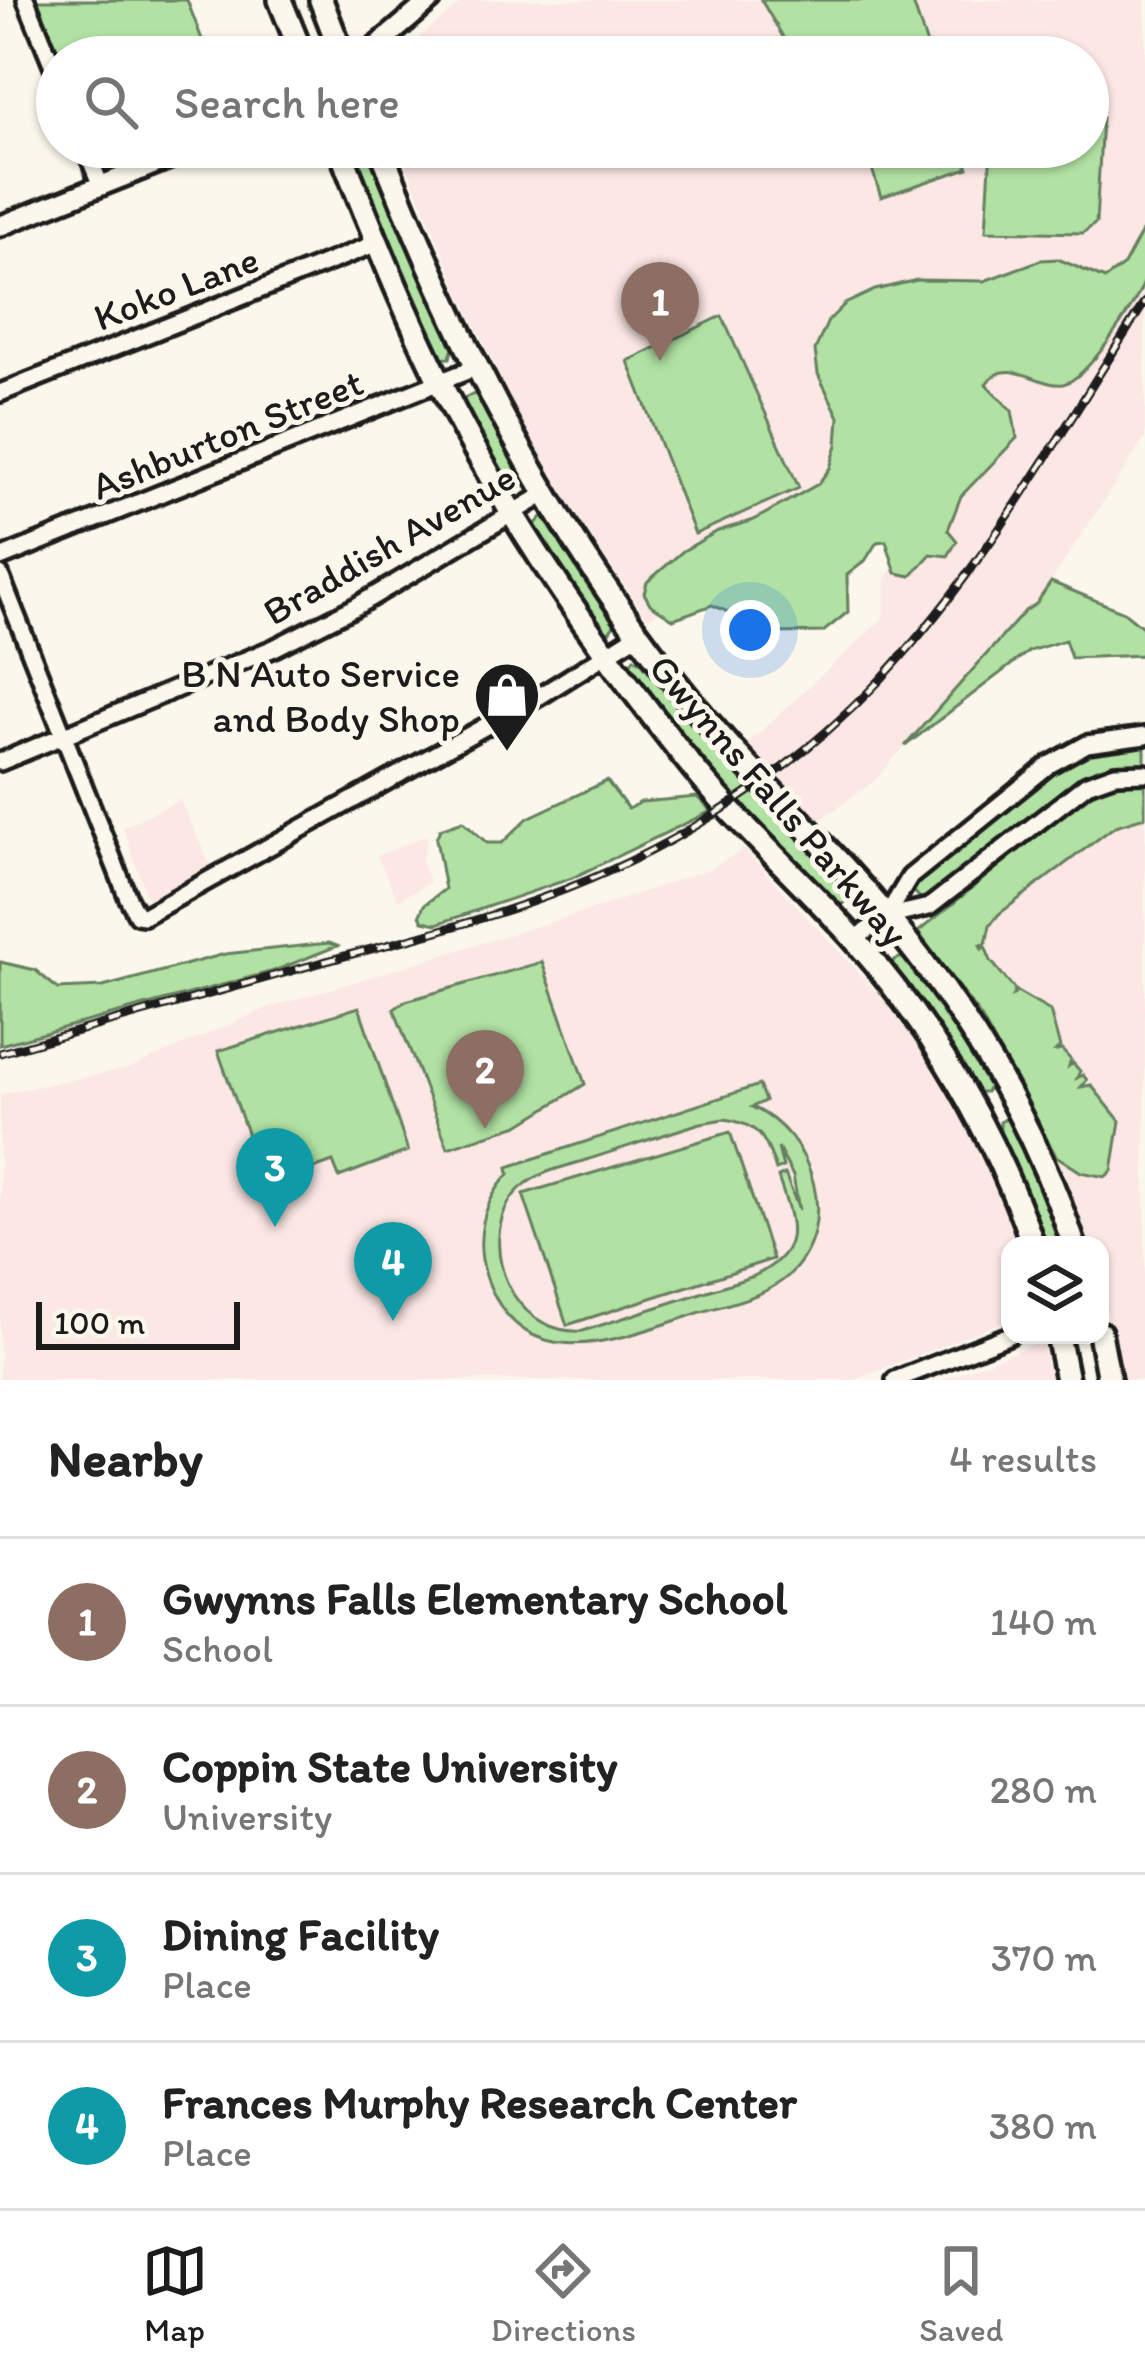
<!DOCTYPE html>
<html lang="en">
<head>
<meta charset="utf-8">
<style>
	body { margin:0; font-family:Itim,sans-serif; background:#f2f2f2; color:#222 }
	.controls { position:absolute; right:36px; bottom:36px; display:grid; overflow:hidden; border-radius:24px; box-shadow:0 3px 9px #0004 }
	.controls button { width:108px; height:108px; display:grid; place-items:center; padding:0; border:0; border-bottom:3px solid #e0e0e0; background:#fff; color:#222; font:60px sans-serif }
	.scale { position:absolute; left:36px; bottom:30px; width:204px; box-sizing:border-box; padding-left:12px; border:6px solid #1c1c1c; border-top:0; font-size:33px; line-height:42px; white-space:nowrap; color:#1c1c1c; -webkit-text-stroke:9px #fbf7ec; paint-order:stroke }
	.you { position:absolute; left:750px; top:630px; width:42px; height:42px; margin:-30px; border:9px solid #fff; border-radius:50%; background:#1a73e8; box-shadow:0 0 0 18px #1a73e833 }
	.badge { display:grid; place-items:center; width:78px; height:78px; border-radius:50%; background:#1c1c1c; color:#fff; font-size:39px; font-weight:700 }
	.pin { position:absolute; translate:-50% -99px; filter:drop-shadow(0 3px 6px #0008) }
	.pin::after { content:''; position:absolute; top:63px; width:42px; height:36px; background:inherit; clip-path:polygon(0 0,100% 0,50% 100%) }
	.list { margin:0; padding:0; list-style:none }
	h2 { display:flex; justify-content:space-between; align-items:center; height:156px; margin:0; padding:0 48px; font-size:51px }
	h2 small { font-size:39px; font-weight:400; color:#767676 }
	.list li { display:grid; grid-template-columns:78px 1fr auto; gap:36px; align-items:center; box-sizing:border-box; height:168px; padding:0 48px; border-top:3px solid #e0e0e0 }
	.list b { display:block; font-size:45px; white-space:nowrap }
	.list p { margin:0; font-size:39px; white-space:nowrap; color:#767676 }
	.list em { font-size:39px; font-style:normal; color:#767676 }
	.icon { flex:none; width:66px; height:66px; fill:none; stroke:currentColor; stroke-width:2; stroke-linecap:round; stroke-linejoin:round }
	.map { position:relative; flex:none; width:1145px; height:1380px; overflow:hidden }
	.search { position:absolute; background:#fff; box-shadow:0 3px 9px #0004; left:36px; right:36px; top:36px; height:132px; display:flex; align-items:center; gap:30px; box-sizing:border-box; padding:0 42px; border-radius:66px; color:#767676; font-size:45px }
	.sheet { height:828px; background:#fff }
	nav { display:flex; justify-content:space-around; align-items:center; box-sizing:border-box; height:168px; border-top:3px solid #e0e0e0; background:#fff; font-size:33px; color:#767676 }
	nav a { display:grid; justify-items:center; gap:6px }
	nav .on { color:#1c1c1c }
	.map>svg:first-child { display:block }
</style>
</head>
<body>
<div class="map">
<svg width="1145" height="1380" viewBox="0 0 1145 1380">
	<rect width="100%" height="100%" fill="#fbf7ec"/>
	<filter id="ink" filterUnits="userSpaceOnUse"><feTurbulence type="fractalNoise" baseFrequency=".00833" numOctaves="2"/><feDisplacementMap in="SourceGraphic" scale="24" xChannelSelector="R" yChannelSelector="G"/><feConvolveMatrix kernelMatrix="1 2 1 2 8 2 1 2 1" color-interpolation-filters="sRGB"/></filter>
	<g filter="url(#ink)">
		<!-- built -->
		<path fill="#fbe7e4" d="M465,0H1145V438L1036,604L1025,611L874,781L820,820L748,743L883,619L886,578L897,563L886,554L915,514L885,491L648,618L602,554L525,429L460,293L399,147H1088V57H395Z
			M1133,783H1145V1380H1122L1100,1281V1245H1089L1056,1156L1007,1061L968,998L918,932L1081,799L1110,786Z
			M180,800L213,871L149,903L123,827Z
			M428,835L421,862L430,882L398,900L377,856Z
			M744,849L883,999L921,1051L982,1150L1018,1245H1010V1319L854,1380H0V1094L130,1068L265,1009L600,907L712,868Z
			M1042,1341L1051,1380H942Z"/>
		<!-- green -->
		<path fill="#b1e2a3" stroke="#667f60" stroke-width="3" fill-rule="evenodd" d="M38,0H187L203,42L202,46L173,57H60Z
			M761,0H912L931,57H834L829,43L795,57Z
			M1088,117L1102,118L1096,223L1083,233L986,231L991,147H1088Z
			M346,147H371L454,343L450,358L436,359Z
			M865,147H961L968,168L881,197Z
			M1145,226C1145,243 1145,267 1144,282C1136,305 1086,380 1063,384C1040,388 1007,354 986,384L1012,411L1017,438L961,496L948,530L957,541L948,556L931,554L911,576L896,573L886,541L877,542L865,561L847,575L848,612L823,632L776,633L712,605L673,619L650,604L644,593L647,582L683,551L718,531L754,520L818,484L830,468L837,445L839,417L818,374L815,350L828,321L845,304L875,290L917,280L984,281L1041,260L1058,259L1105,279L1124,265Z
			M722,316L799,488L695,534L628,361Z
			M475,394L481,398L523,473L524,481L519,487L506,486L461,406L466,397Z
			M542,517L549,518L617,621L609,632L603,633L532,528Z
			M1051,582L1124,612L1145,629V655L1071,658L1065,640L1029,651L905,746L1025,611L1036,604Z
			M634,658L641,662L686,719L847,886L851,897L838,908L717,784L627,669Z
			M1145,743V764L1103,769L1072,783L927,899L920,898L911,888L913,879L1035,781L1087,752Z
			M607,781L628,809L641,802L697,797L711,811L572,878L437,924L423,921L420,915L424,905L445,889L436,839L440,829L463,821L487,843H502L528,818Z
			M1133,783H1145V817L1115,826L999,914L990,925L986,944L980,945L982,949L985,946L991,961L1015,990L1013,995L1017,992L1050,1011L1060,1047L1056,1051L1062,1050L1071,1060L1069,1066L1073,1063L1080,1071L1077,1078L1083,1075L1087,1080L1081,1087L1091,1085L1120,1121L1112,1171L1105,1177L1081,1172L1056,1156L982,1019L918,932L1081,799L1110,786Z
			M329,943L337,946L274,971L0,1045V962L35,970L58,989L103,987L225,954Z
			M906,956L927,977L992,1084L986,1092H974L891,967L894,960Z
			M542,962L585,1084L519,1125L448,1148L394,1009L406,1001Z
			M359,1007L408,1151L339,1177L333,1162L266,1186L218,1051Z
			M759,1085L765,1101L752,1107C814,1134 842,1227 788,1276C764,1298 725,1304 695,1314C617,1340 522,1380 486,1276C474,1239 483,1201 509,1174L508,1167ZM724,1119C759,1124 766,1138 776,1170L783,1167L778,1148L793,1176L799,1210L785,1174L778,1177C793,1223 807,1250 754,1276L583,1331C554,1333 529,1319 513,1294C491,1256 492,1203 533,1179C548,1169 569,1166 586,1160C624,1148 662,1135 701,1123Z
			M1006,1118L1013,1119L1067,1245H1048L1000,1132V1122Z
			M730,1132L773,1259L567,1325L523,1194Z"/>
		<g fill="none" stroke-linecap="round" stroke-linejoin="round">
			<!-- minor casing -->
			<g stroke="#1c1c1c" stroke-width="24">
				<path id="minor" d="M26,0L57,76
					M85,147L101,186
					M0,393L377,243
					M0,558L477,367
					M0,575L128,898L137,915L144,916L540,696L639,634
					M0,762L274,648L355,607L545,494
					M886,917L910,877L1049,765L1087,744L1145,736
					M855,939L886,917L929,907L1087,784L1115,774L1145,773
					M895,1380L1010,1335"/>
			</g>
			<!-- tertiary casing -->
			<g stroke="#1c1c1c" stroke-width="27">
				<path id="tertiary" d="M364,57L431,0
					M0,226L198,147"/>
			</g>
			<!-- secondary casing -->
			<g stroke="#1c1c1c" stroke-width="30">
				<path id="secondary" d="M280,0L303,57
					M321,0L343,57
					M339,147C379,249 420,350 473,446C533,555 605,657 682,754C734,821 799,877 855,940C933,1028 995,1134 1033,1245
					M380,147C457,342 551,530 684,693C726,746 773,792 819,841C931,957 1024,1091 1074,1245
					M1100,1333L1109,1380
					M1058,1335L1067,1380"/>
			</g>
			<!-- minor -->
			<use href="#minor" stroke="#fbf7ec" stroke-width="15"/>
			<!-- tertiary -->
			<use href="#tertiary" stroke="#fbf7ec" stroke-width="18"/>
			<!-- secondary -->
			<use href="#secondary" stroke="#fbf7ec" stroke-width="21"/>
			<!-- rail casing -->
			<g stroke="#1c1c1c" stroke-width="9">
				<path id="rail" d="M0,1053C108,1023 215,992 323,962C404,940 487,920 566,889C682,844 794,771 880,680C985,568 1062,430 1145,302"/>
			</g>
			<!-- rail -->
			<use href="#rail" stroke="#fbf7ec" stroke-width="4.5" stroke-dasharray="14" stroke-linecap="butt"/>
		</g>
	</g>
	<!-- icons -->
	<defs>
		<g id="shop-pin" transform="scale(3.45)"><path d="M0 17L-7.5 6A9.5 9.5 0 1 1 7.5 6Z" fill="#1c1c1c" stroke="#fbf7ec"/><path d="M-5-2.5h2.3a2.7 3.5 0 0 1 5.4 0H5L5.5 6h-11ZM-1.5-2.5h3a1.5 2.3 0 0 0-3 0Z" fill="#fff"/></g>
	</defs>
	<g fill-rule="evenodd">
		<use href="#shop-pin" x="507" y="695"/>
	</g>
	<g text-anchor="middle" dominant-baseline="central" stroke-width="10" stroke-linejoin="round" paint-order="stroke">
		<!-- street labels -->
		<g font-size="39" fill="#1c1c1c" stroke="#fbf7ec">
			<text transform="translate(176 288) rotate(-21)">Koko Lane</text>
			<text transform="translate(227 434) rotate(-22)">Ashburton Street</text>
			<text transform="translate(389 544) rotate(-30)">Braddish Avenue</text>
			<text transform="translate(779 800) rotate(49)">Gwynns Falls Parkway</text>
		</g>
		<!-- poi labels -->
		<g font-size="39" fill="#1c1c1c" stroke="#fbf7ec" text-anchor="end">
			<text x="460" y="673">B N Auto Service<tspan x="460" dy="45">and Body Shop</tspan></text>
		</g>
	</g>
</svg>
<div class="controls">
<button><svg class="icon" aria-label="layers" viewBox="0 0 24 24"><path d="M12 4l9 5-9 5-9-5zM3 14l9 5 9-5"/></svg></button>
</div>
<div class="scale">100 m</div>
<div class="you"></div>
<div class="pin badge" style="left:660px;top:361px;background:#8d6e63">1</div>
<div class="pin badge" style="left:485px;top:1129px;background:#8d6e63">2</div>
<div class="pin badge" style="left:275px;top:1227px;background:#0f9aa8">3</div>
<div class="pin badge" style="left:393px;top:1321px;background:#0f9aa8">4</div>
<div class="search"><svg class="icon" aria-label="search" viewBox="0 0 24 24"><circle cx="10" cy="10" r="6"/><path d="M15 15l6 6"/></svg>Search here</div>
</div>
<section class="sheet">
<h2>Nearby<small>4 results</small></h2>
<ul class="list">
<li><span class="badge" style="background:#8d6e63">1</span><div><b>Gwynns Falls Elementary School</b><p>School</p></div><em>140 m</em></li>
<li><span class="badge" style="background:#8d6e63">2</span><div><b>Coppin State University</b><p>University</p></div><em>280 m</em></li>
<li><span class="badge" style="background:#0f9aa8">3</span><div><b>Dining Facility</b><p>Place</p></div><em>370 m</em></li>
<li><span class="badge" style="background:#0f9aa8">4</span><div><b>Frances Murphy Research Center</b><p>Place</p></div><em>380 m</em></li>
</ul>
</section>
<nav>
<a class="on"><svg class="icon" aria-label="map" viewBox="0 0 24 24"><path d="M3 6l6-2 6 2 6-2v14l-6 2-6-2-6 2zM9 4v14M15 6v14"/></svg>Map</a>
<a><svg class="icon" aria-label="directions" viewBox="0 0 24 24"><path d="M12 3l9 9-9 9-9-9zM9 14v-3h6M13 9l2 2-2 2"/></svg>Directions</a>
<a><svg class="icon" aria-label="saved" viewBox="0 0 24 24"><path d="M7 4h10v16l-5-4-5 4z"/></svg>Saved</a>
</nav>
</body>
</html>
